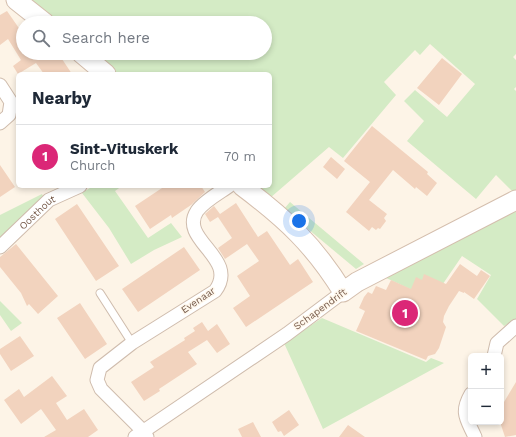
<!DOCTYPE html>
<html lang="en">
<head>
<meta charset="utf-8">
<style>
	body { margin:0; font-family:"Work Sans",sans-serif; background:#f6f6f7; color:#1f2937 }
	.controls { position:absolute; right:12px; bottom:12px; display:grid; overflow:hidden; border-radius:6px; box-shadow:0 2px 6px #0003 }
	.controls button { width:36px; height:36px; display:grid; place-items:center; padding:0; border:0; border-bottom:1px solid #e0e1e3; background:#fff; color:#1f2937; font:20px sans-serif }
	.you { position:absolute; left:299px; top:221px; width:14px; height:14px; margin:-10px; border:3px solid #fff; border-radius:50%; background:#1a73e8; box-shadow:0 0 0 6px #1a73e833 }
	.badge { display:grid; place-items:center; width:26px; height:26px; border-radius:50%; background:#db2777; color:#fff; font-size:13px; font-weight:700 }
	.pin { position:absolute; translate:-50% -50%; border:2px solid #fff; box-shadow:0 1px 4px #0006 }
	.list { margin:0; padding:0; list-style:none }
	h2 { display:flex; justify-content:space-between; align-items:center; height:52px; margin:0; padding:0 16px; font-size:17px }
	h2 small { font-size:13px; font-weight:400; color:#747a83 }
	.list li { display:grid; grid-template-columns:26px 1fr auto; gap:12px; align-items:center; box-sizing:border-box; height:64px; padding:0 16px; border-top:1px solid #e0e1e3 }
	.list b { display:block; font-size:15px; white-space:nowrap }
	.list p { margin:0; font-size:13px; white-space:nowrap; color:#747a83 }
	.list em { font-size:13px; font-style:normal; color:#747a83 }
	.icon { flex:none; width:22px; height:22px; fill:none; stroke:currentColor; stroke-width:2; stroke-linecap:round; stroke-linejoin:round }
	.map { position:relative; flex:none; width:516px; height:437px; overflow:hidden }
	.search { position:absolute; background:#fff; box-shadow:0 2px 6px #0003; left:16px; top:16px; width:256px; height:44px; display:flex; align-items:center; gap:10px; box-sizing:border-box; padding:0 14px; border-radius:22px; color:#747a83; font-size:15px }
	.panel { position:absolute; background:#fff; box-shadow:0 2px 6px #0003; left:16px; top:72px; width:256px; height:116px; border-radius:6px }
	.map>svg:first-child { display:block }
</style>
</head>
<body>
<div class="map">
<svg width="516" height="437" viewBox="0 0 516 437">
	<rect width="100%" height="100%" fill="#fdf4e7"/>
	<!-- green -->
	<path fill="#d4ebc5" d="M26,0H516V54L513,57L516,60V87L514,89L516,91V195L496,175L476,199L407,141L424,121L404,101L415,90L447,117L475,84L430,44L420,55L415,50L384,82L396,95L343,158L329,147L270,198L255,186H270V74H118L92,53H265V23H55Z
		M93,186H122L115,191L148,238L171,223L182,237L154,250L131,264L109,228L82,193Z
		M42,194L45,200L0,239V215Z
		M290,202L364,264L356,269L284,209Z
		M516,209V319L504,326L477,299L491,275L462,256L434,297L410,289L384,277Z
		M0,301L22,323L11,331L0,315Z
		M322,318L426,362L431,358L444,363L323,429L284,343Z"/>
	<!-- building -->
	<path fill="#f2d3be" d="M7,11L23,34V53H58L72,74H44L36,63L18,74L13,66L21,60L8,39L0,45V15Z
		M442,58L462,74L439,105L417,88Z
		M372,126L428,172L427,174L437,183L427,196L416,187L415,189L393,170L369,200L387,214L384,218L386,221L380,229L378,228L376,230L372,227L369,231L346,212L370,182L344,161Z
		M331,157L345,169L337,179L323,167Z
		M0,165L15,187L0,197Z
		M165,186H201L205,192L191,205L172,218L171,215L150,229L135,206Z
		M236,203L258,237L267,231L290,265L298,259L313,282L246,327L233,308L250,296L237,276L259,261L247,244L225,259L218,248L232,238L218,217L210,222L205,214L214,206L220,214Z
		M77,204L119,266L96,281L55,219Z
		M16,244L58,296L38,314L29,304L27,306L21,293L0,267V257Z
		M184,247L200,270L138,312L122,289Z
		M460,264L477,276L481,270L490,276L474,299L464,292V293L459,291L449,306L444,316L443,322L446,327L439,348L435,354L428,356L426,360L356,331L365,311L359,308L364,297L368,292L372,294L376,286L386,290L391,280L411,289L416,277L422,280L424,274L446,284Z
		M80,303L107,344L85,359L57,318Z
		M202,322L208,331L217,324L230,344L217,353L207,340L188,352L197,364L159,389L160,391L144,401L131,382L154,367L150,362L185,340L184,338L195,331L193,328Z
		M20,336L34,356L11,371L0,354V349Z
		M52,376L67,396L56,403L67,420L84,409L98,430L88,437H44L56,430L41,409L21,424L4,400L19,389L24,397Z
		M516,382V435L505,437L501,425V407Z
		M289,410L299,425L284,436L281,431L278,432L272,422Z
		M253,422L261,437H242L238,429Z
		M348,425L365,437H339Z"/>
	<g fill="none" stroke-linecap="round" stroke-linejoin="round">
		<!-- lane casing -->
		<g stroke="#cfbcad" stroke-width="9">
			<path id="lane" d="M100,293L132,343"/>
		</g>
		<!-- street casing -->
		<g stroke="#cfbcad" stroke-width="15">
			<g id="street">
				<path d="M0,85L11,102L9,115L0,123"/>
				<path id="s1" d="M0,247L49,200L80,186"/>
				<path d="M494,356L497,343L516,326"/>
				<path d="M471,394C460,413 467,419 475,437"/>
				<path d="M135,437L287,334L343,292"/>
				<path d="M147,437L143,431L101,389L97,380L100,368L132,343L215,291C240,258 178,240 197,211C204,201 219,193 229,186"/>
			</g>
		</g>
		<!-- secondary casing -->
		<g stroke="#d4bead" stroke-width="21">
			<path id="secondary" d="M16,0L45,23
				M81,53L106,74
				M242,186C286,219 314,245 343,292L357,282L516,200"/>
		</g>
		<!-- lane -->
		<use href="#lane" stroke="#fff" stroke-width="7"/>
		<!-- street -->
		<use href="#street" stroke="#fff" stroke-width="13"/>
		<!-- secondary -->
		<use href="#secondary" stroke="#fff" stroke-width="19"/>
	</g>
	<g text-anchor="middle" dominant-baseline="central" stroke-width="3" stroke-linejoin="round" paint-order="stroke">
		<!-- street labels -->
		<g font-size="10" fill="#775b4b" stroke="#fff8ed">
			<text stroke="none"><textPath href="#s1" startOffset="51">Oosthout</textPath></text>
			<text transform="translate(198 300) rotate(-34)">Evenaar</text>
			<text transform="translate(320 309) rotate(-36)">Schapendrift</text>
		</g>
	</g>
</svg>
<div class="controls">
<button>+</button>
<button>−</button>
</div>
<div class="you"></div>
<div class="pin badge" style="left:405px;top:313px">1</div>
<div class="search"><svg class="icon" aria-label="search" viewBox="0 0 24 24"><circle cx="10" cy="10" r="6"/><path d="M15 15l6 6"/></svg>Search here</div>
<section class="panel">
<h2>Nearby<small></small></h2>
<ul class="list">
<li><span class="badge">1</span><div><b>Sint-Vituskerk</b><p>Church</p></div><em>70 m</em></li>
</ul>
</section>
</div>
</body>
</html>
